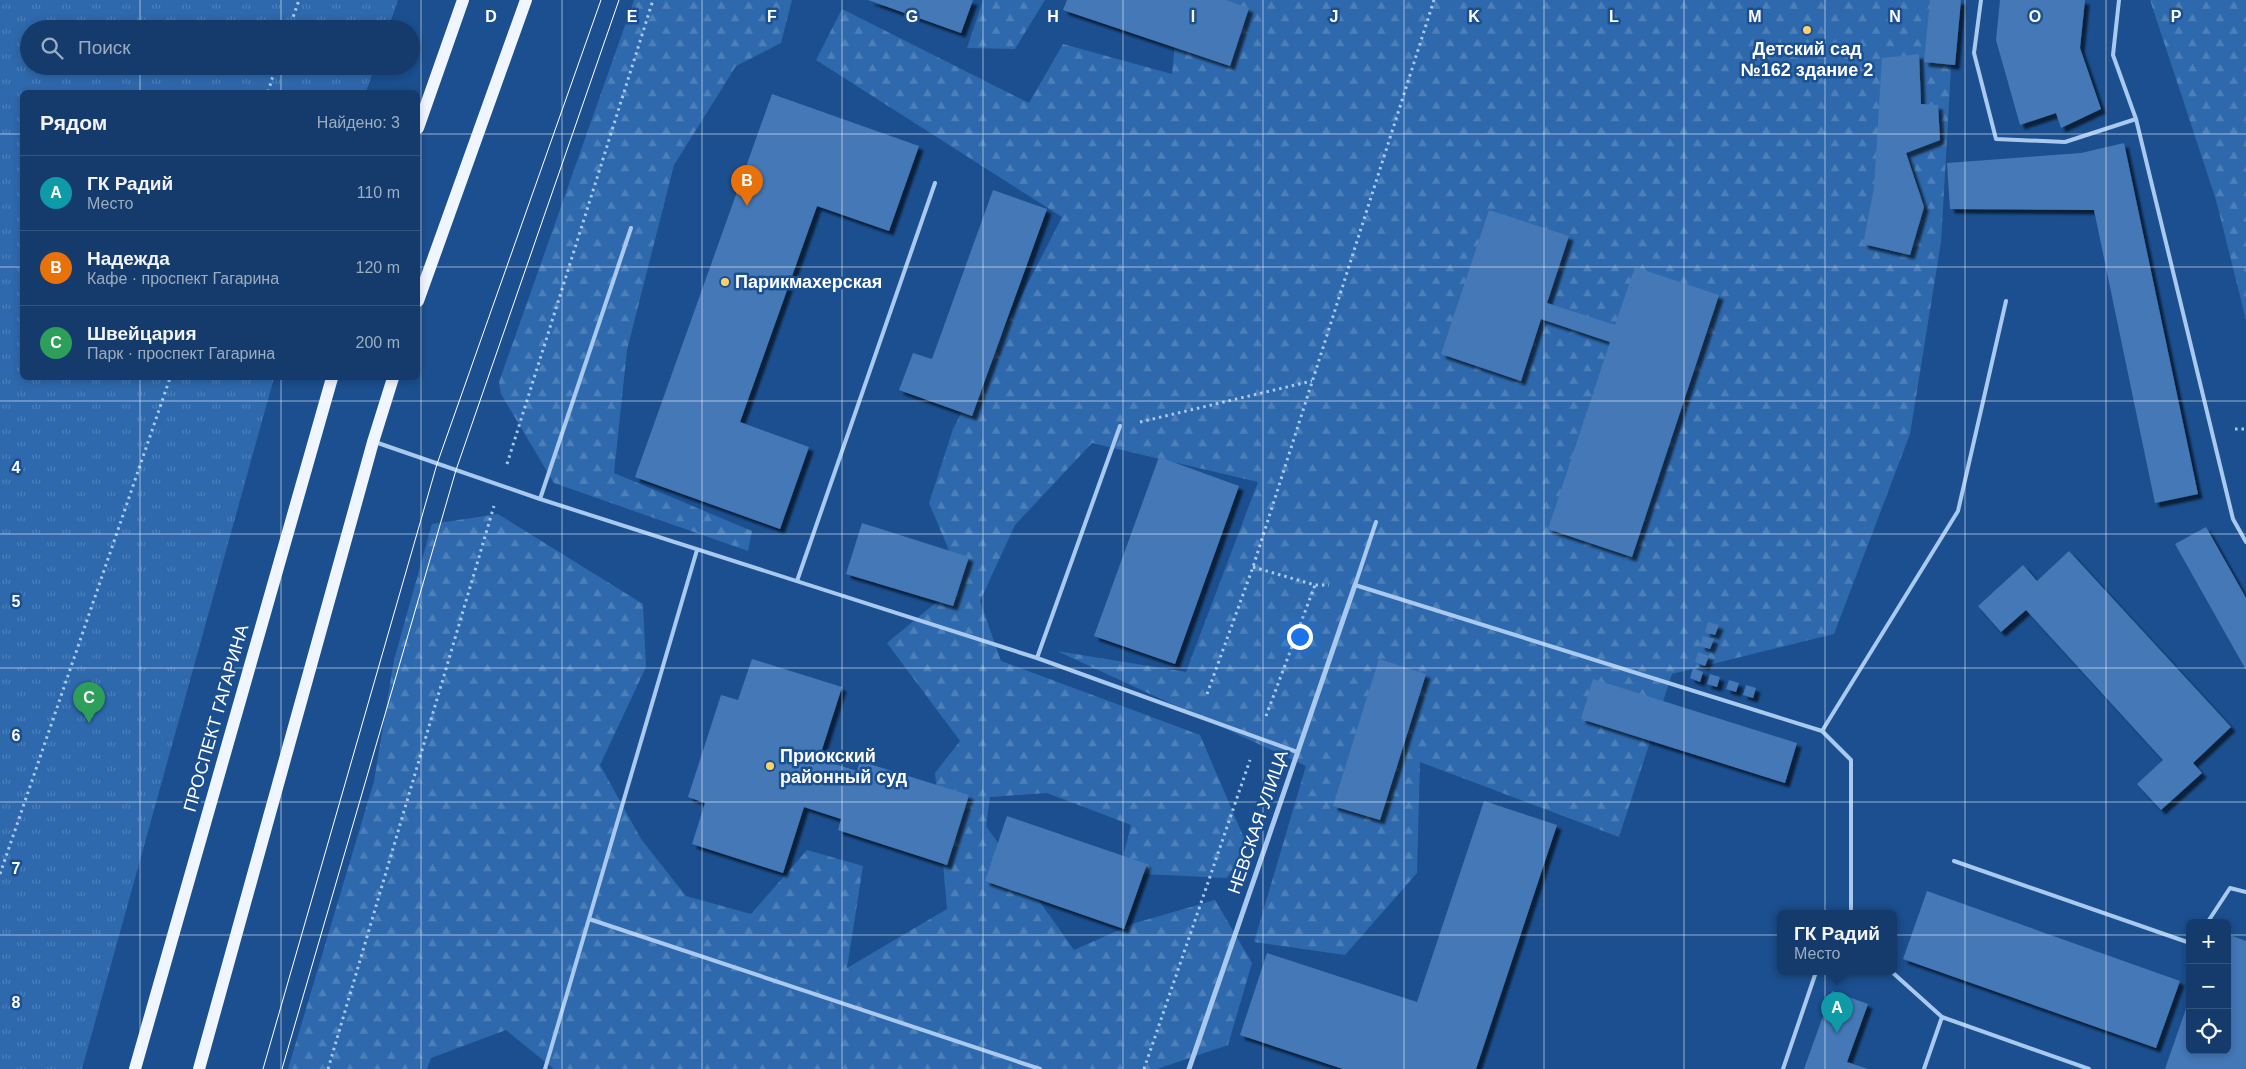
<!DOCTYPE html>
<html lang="ru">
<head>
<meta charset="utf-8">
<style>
	body { margin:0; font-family:Helvetica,sans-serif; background:#214673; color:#f1f3f6 }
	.controls { position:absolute; right:15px; bottom:15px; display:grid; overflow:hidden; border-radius:8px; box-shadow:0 2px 8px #0003 }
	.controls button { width:45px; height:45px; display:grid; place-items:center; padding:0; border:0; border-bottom:1px solid #33557e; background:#143b6b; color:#f1f3f6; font:25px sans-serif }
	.you { position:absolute; left:1299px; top:636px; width:18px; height:18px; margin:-12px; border:4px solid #fff; border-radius:50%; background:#1a73e8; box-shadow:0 0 0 8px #1a73e833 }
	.badge { display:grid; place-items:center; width:32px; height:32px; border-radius:50%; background:#ffd166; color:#fff; font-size:16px; font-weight:700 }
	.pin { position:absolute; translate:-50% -41px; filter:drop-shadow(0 1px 2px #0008) }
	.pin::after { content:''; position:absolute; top:26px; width:18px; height:15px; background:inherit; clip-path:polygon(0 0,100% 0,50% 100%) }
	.popup { position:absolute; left:1777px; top:910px; width:120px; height:65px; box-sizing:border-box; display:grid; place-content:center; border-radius:8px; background:#143b6b; filter:drop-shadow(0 1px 4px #0005); font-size:16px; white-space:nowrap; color:#9dadc1 }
	.popup b { font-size:19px; color:#f1f3f6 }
	.popup::after { content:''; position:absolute; left:50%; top:100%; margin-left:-10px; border:10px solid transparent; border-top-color:#143b6b }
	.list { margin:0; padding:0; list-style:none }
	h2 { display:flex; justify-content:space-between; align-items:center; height:65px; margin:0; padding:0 20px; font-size:21px }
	h2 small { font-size:16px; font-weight:400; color:#9dadc1 }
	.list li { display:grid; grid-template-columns:32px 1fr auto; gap:15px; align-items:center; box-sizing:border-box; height:75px; padding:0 20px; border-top:1px solid #33557e }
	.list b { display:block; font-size:19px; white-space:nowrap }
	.list p { margin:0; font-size:16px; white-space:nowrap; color:#9dadc1 }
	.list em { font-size:16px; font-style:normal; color:#9dadc1 }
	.icon { flex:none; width:28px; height:28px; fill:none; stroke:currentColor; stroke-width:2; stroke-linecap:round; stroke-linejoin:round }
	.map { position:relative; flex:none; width:2246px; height:1069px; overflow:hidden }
	.search { position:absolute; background:#143b6b; box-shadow:0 2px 8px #0003; left:20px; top:20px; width:400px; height:55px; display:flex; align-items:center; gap:12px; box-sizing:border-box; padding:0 18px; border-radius:28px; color:#9dadc1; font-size:19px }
	.panel { position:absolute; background:#143b6b; box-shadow:0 2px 8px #0003; left:20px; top:90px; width:400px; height:290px; border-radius:8px }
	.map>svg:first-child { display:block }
</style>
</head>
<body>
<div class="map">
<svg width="2246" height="1069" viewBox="0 0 2246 1069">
	<defs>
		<pattern id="forest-firs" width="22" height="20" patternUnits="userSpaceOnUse" patternTransform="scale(1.25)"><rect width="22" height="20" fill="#2e69ad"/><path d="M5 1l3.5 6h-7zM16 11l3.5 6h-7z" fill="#4d80b9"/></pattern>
		<pattern id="park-tufts" width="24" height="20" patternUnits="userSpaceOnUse" patternTransform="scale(1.25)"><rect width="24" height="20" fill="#2e69ad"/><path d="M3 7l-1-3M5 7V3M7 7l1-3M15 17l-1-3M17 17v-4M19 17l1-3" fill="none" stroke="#4d80b9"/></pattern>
		<filter id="shadow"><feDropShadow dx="4.5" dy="4.5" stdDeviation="1" flood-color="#0009"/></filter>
	</defs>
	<rect width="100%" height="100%" fill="#1b4f8f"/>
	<!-- forest -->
	<path fill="url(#forest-firs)" d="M634,0H792L781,43L736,66L674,165L627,350L614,473L752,531L748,551L554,483L501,394L499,382Z
		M983,0H1045L1015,49L967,48Z
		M1179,0H1955L1941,242L1910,434L1834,634L1672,674L1619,837L1420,762L1417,873L1345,955L1254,942L1306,766L1057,651L1186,672L1258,482L1092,443L1015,525L980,601L1001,661L1200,735L1247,845L1227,878L1143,874L1123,857L1131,825L1047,793L990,797L986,826L1074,950L1135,923L1215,900L1252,963L1228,1045L1157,1069H554L506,1030L431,1058L427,1069H288L374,781L394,660L432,524L498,514L643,604L646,667L600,765L641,839L686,896L751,914L807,850L863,866L847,968L947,909L935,773L960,741L887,643L962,581L929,503L953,429L1062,217L816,60L842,9L1029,103L1063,44L1172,74Z
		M2150,0H2246V320L2216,200Z"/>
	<!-- park -->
	<path fill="url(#park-tufts)" d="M0,0H398L388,29H29V66H375L366,92H22V378H274L82,1069H0Z"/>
	<!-- building -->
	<path fill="#4478b7" filter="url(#shadow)" d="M868,0H973L961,33Z
		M1067,0H1226L1249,8L1230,66L1063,10Z
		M1930,0H1961L1955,65L1924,62Z
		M2000,0H2085L2080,48L2101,109L2061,128L2056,113L2020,125L1996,40Z
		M1919,54L1921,104L1938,105L1940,140L1906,153L1924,207L1910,255L1863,244L1874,188L1882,58Z
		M772,94L919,146L889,231L817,206L740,422L809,447L780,529L635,477Z
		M2124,143L2198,494L2155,503L2094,210L1950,209L1947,163L2081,153Z
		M993,190L1047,209L972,416L899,390L913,353L932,359Z
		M1489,210L1569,236L1547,303L1615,325L1635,267L1719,295L1632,557L1548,529L1610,342L1541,319L1521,381L1441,354Z
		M1159,457L1239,486L1175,664L1094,636Z
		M862,523L969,557L953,606L846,574Z
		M2206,527L2246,598V670L2175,544Z
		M2069,551L2231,727L2193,763L2202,773L2161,810L2137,784L2163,760L2026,610L2001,632L1978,606L2023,565L2037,581Z
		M1708,622L1719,625L1715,635L1705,632Z
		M1703,636L1714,639L1710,649L1700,646Z
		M1698,652L1709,656L1705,666L1695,662Z
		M752,659L842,687L819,759L857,771L860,761L969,795L947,865L838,830L841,819L804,807L783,873L692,844L705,803L688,797L721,695L738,700Z
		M1379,659L1426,674L1380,820L1333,806Z
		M1693,668L1703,672L1700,682L1690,678Z
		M1710,674L1720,677L1717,687L1707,684Z
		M1593,679L1797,743L1785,783L1581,719Z
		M1729,680L1739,683L1736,692L1726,689Z
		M1746,685L1756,688L1753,698L1743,695Z
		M1484,801L1557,825L1476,1069H1343L1240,1035L1267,953L1417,1002Z
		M1007,816L1147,864L1124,929L985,881Z
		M1927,891L2180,981L2156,1048L1903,959Z
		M2227,934L2246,941V1069H2165L2189,1000L2190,1050H2227Z
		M1832,991L1868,1004L1847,1062L1868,1069H1804Z"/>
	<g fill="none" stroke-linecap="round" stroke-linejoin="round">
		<!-- path -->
		<path stroke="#a9c9ee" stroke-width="3" stroke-dasharray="2.5 4" stroke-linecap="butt" d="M289,29L299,0
			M268,92L276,66
			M1140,422L1312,381
			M2235,429H2246
			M507,464L653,0
			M1253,567L1315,585H1329
			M1207,694L1253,567L1434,0
			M1266,716L1315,585
			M0,874L170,378
			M328,1069L494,506
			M1144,1069L1250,760"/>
		<!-- lane -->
		<path stroke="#a9c9ee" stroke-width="4" d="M1981,0L1974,53L1996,139L2065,142L2136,119
			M2119,0L2113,55L2136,119L2233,519L2246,542
			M375,442L540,499L1037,658L1297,752
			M540,499L631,228
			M1376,522L1355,585L1822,731L1851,760V914
			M797,581L935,183
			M1037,658L1120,426
			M1822,731L1958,511L2006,301
			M1954,861L2190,943
			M589,919L1040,1069
			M2207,923L2230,888L2246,892
			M1892,972L1942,1017L2089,1069
			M545,1069L697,550
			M1783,1069L1816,972
			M1924,1069L1942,1017"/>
		<!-- street -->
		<path stroke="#a9c9ee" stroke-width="5" d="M1189,1069L1355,585"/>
		<!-- primary -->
		<path stroke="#f0f6ff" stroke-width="12" d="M418,128L463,0
			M418,301L526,0
			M135,1069L332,378
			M199,1069L373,442L393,378"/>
		<!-- tram -->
		<path stroke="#fff" stroke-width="1" d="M263,1069L437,464L601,0
			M282,1069L456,470L619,0"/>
	</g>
	<!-- grid -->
	<path fill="none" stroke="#fff" stroke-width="1" stroke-opacity="0.55" d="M140,0V29M281,0V29M421,0V1069M562,0V1069M702,0V1069M842,0V1069M983,0V1069M1123,0V1069M1263,0V1069M1404,0V1069M1544,0V1069M1684,0V1069M1825,0V1069M1965,0V1069M2106,0V1069M140,66V92M281,66V92M0,134H22M418,134H2246M0,267H22M418,267H2246M140,378V1069M281,378V1069M0,401H2246M0,534H2246M0,668H2246M0,802H2246M0,935H2190M2227,935H2246"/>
	<!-- markers -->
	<g fill="#ffd166" stroke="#1b4f8f" stroke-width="2">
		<circle cx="1807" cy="30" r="5"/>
		<circle cx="725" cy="282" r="5"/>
		<circle cx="770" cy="766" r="5"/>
	</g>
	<g text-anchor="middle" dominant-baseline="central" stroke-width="5" stroke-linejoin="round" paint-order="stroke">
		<!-- poi labels -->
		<g font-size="18" font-weight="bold" fill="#fff" stroke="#1b4f8f" text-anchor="start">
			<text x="1807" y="49" text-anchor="middle">Детский сад<tspan x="1807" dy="21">№162 здание 2</tspan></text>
			<text x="735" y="282">Парикмахерская</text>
			<text x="780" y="756">Приокский<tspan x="780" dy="21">районный суд</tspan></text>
		</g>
		<!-- street labels -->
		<g font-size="18" fill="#fff" stroke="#1b4f8f">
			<text transform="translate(216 718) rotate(-74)">ПРОСПЕКТ ГАГАРИНА</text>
			<text transform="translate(1258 822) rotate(-71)">НЕВСКАЯ УЛИЦА</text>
		</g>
	</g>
	<g font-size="16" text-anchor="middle" font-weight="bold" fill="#fff" stroke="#1b4f8f" stroke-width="5" stroke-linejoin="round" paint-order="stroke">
		<text x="491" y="22">D</text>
		<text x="632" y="22">E</text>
		<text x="772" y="22">F</text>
		<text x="912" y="22">G</text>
		<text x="1053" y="22">H</text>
		<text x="1193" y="22">I</text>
		<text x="1334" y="22">J</text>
		<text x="1474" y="22">K</text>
		<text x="1614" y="22">L</text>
		<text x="1755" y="22">M</text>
		<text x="1895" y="22">N</text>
		<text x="2035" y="22">O</text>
		<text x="2176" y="22">P</text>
		<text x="16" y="473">4</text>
		<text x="16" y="607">5</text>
		<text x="16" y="741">6</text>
		<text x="16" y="874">7</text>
		<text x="16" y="1008">8</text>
	</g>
</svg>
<div class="controls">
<button>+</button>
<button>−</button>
<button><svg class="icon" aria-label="locate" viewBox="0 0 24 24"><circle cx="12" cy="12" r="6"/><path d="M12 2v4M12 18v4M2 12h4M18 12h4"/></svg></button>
</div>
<div class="you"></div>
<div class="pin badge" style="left:1837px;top:1033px;background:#0f9aa8">A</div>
<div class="popup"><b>ГК Радий</b>Место</div>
<div class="pin badge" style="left:747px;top:206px;background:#e8710a">B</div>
<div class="pin badge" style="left:89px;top:723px;background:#2e9e5b">C</div>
<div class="search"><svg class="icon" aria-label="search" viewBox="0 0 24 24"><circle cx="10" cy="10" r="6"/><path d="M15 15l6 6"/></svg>Поиск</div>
<section class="panel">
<h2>Рядом<small>Найдено: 3</small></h2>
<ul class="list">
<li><span class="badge" style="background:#0f9aa8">A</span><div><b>ГК Радий</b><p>Место</p></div><em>110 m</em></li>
<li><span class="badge" style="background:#e8710a">B</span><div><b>Надежда</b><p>Кафе · проспект Гагарина</p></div><em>120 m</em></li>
<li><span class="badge" style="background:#2e9e5b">C</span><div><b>Швейцария</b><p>Парк · проспект Гагарина</p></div><em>200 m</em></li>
</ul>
</section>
</div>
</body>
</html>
